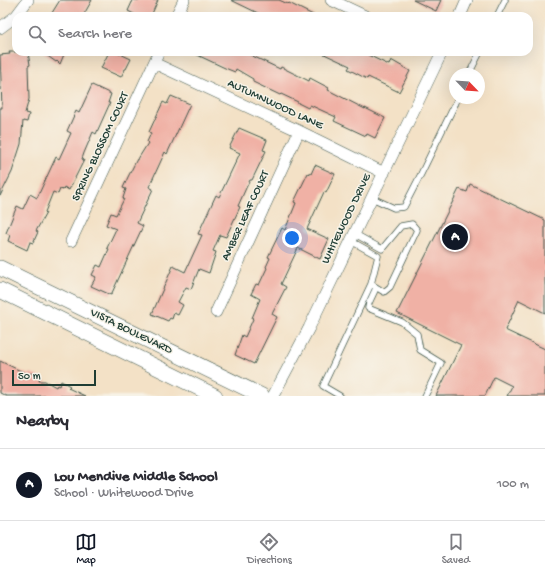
<!DOCTYPE html>
<html lang="en">
<head>
<meta charset="utf-8">
<style>
	body { margin:0; font-family:"Gochi Hand",sans-serif; background:#f2f2f3; color:#2b2b33 }
	.compass { position:absolute; left:449px; top:68px; width:36px; height:36px; border-radius:50%; background:#fff; box-shadow:0 4px 16px #0002; rotate:115deg }
	.scale { position:absolute; left:12px; bottom:10px; width:84px; box-sizing:border-box; padding-left:4px; border:2px solid #1f3d34; border-top:0; font-size:11px; line-height:14px; white-space:nowrap; color:#1f3d34; -webkit-text-stroke:3px #f7f3e8; paint-order:stroke }
	.you { position:absolute; left:292px; top:238px; width:14px; height:14px; margin:-10px; border:3px solid #fff; border-radius:50%; background:#1a73e8; box-shadow:0 0 0 6px #1a73e833 }
	.badge { display:grid; place-items:center; width:26px; height:26px; border-radius:50%; background:#111827; color:#fff; font-size:13px; font-weight:700 }
	.pin { position:absolute; translate:-50% -50%; border:2px solid #fff; box-shadow:0 1px 4px #0006 }
	.list { margin:0; padding:0; list-style:none }
	h2 { display:flex; justify-content:space-between; align-items:center; height:52px; margin:0; padding:0 16px; font-size:17px }
	h2 small { font-size:13px; font-weight:400; color:#7c7c81 }
	.list li { display:grid; grid-template-columns:26px 1fr auto; gap:12px; align-items:center; box-sizing:border-box; height:72px; padding:0 16px; border-top:1px solid #e1e1e2 }
	.list b { display:block; font-size:15px; white-space:nowrap }
	.list p { margin:0; font-size:13px; white-space:nowrap; color:#7c7c81 }
	.list em { font-size:13px; font-style:normal; color:#7c7c81 }
	.icon { flex:none; width:22px; height:22px; fill:none; stroke:currentColor; stroke-width:2; stroke-linecap:round; stroke-linejoin:round }
	.map { position:relative; flex:none; width:545px; height:396px; overflow:hidden }
	.search { position:absolute; background:#fff; box-shadow:0 4px 16px #0002; left:12px; right:12px; top:12px; height:44px; display:flex; align-items:center; gap:10px; box-sizing:border-box; padding:0 14px; border-radius:12px; color:#7c7c81; font-size:15px }
	.sheet { height:124px; background:#fff }
	nav { display:flex; justify-content:space-around; align-items:center; box-sizing:border-box; height:56px; border-top:1px solid #e1e1e2; background:#fff; font-size:11px; color:#7c7c81 }
	nav a { display:grid; justify-items:center; gap:2px }
	nav .on { color:#111827 }
	.map>svg:first-child { display:block }
</style>
</head>
<body>
<div class="map">
<svg width="545" height="396" viewBox="0 0 545 396">
	<rect width="100%" height="100%" fill="#f7f3e8"/>
	<filter id="ink" filterUnits="userSpaceOnUse"><feTurbulence type="fractalNoise" baseFrequency=".025" numOctaves="2"/><feDisplacementMap in="SourceGraphic" scale="8" xChannelSelector="R" yChannelSelector="G"/><feConvolveMatrix kernelMatrix="1 2 1 2 8 2 1 2 1" color-interpolation-filters="sRGB"/></filter>
	<filter id="wash" filterUnits="userSpaceOnUse"><feTurbulence type="fractalNoise" baseFrequency=".012" numOctaves="4" result="noise"/><feDisplacementMap in="SourceGraphic" scale="16" xChannelSelector="R" yChannelSelector="G"/><feGaussianBlur stdDeviation="0.9" result="paint"/><feColorMatrix in="noise" values="0 0 0 0 0 0 0 0 0 0 0 0 0 0 0 0 0 1.4 0 .05"/><feComposite in="paint" operator="in"/></filter>
	<g filter="url(#wash)">
		<rect width="100%" height="100%" fill="#f3e1c6"/>
		<g id="blocks">
			<!-- building -->
			<path fill="#f0b1a5" d="M60,0H92L83,16H50Z
				M133,0H158L151,16H138L128,11Z
				M231,0H279L288,4L289,3L315,16H264Z
				M413,0H441L436,11Z
				M9,52H28L30,65L28,66L29,99L25,113L29,114L27,122L23,121L21,144L12,172L0,196V108H2L0,55L10,54Z
				M42,52H65L60,64L57,61L56,62Z
				M109,52H116L131,59L126,69H125L121,77L101,68Z
				M191,52H244L280,69L281,67L309,81L310,78L329,88L328,90L365,109V108L385,118L375,138L367,134L366,136L334,121L336,117L310,105L308,108L298,103V102L281,94L280,95L253,82V79L236,69L235,72L225,68Z
				M320,52H369L368,55L389,65L391,60L410,71L399,92L368,77L367,79L348,69L350,66Z
				M92,85L111,94L108,103H110L96,134L93,132L84,153L82,159L84,160L69,190L64,187L63,190L60,189L58,194L53,192L45,212L46,213L36,231L38,232L33,243L30,242L27,250L8,241L10,235L6,233L17,206L23,209L30,194L37,198L56,157L59,159L71,133L67,131L76,111L79,113Z
				M171,96L190,104L167,154L165,152L149,187L153,189L137,223L143,226L111,295L91,286L96,277L92,275L97,265L101,267L109,249L107,248L116,229L106,225L111,213L116,215L124,199L123,198L126,189L123,188L128,177L137,159H138L148,143L147,142L151,133L149,132L163,102L167,104Z
				M239,128L267,140L263,150L266,151L252,180H250L246,188L238,206L240,207L226,237L220,235L213,251L216,252L209,273L199,269L191,289L186,287L178,302L183,305L178,315L174,313L172,319L170,318L168,321L152,314L173,266L185,272L202,235L198,234L216,195L219,197L240,153L229,148Z
				M315,165L335,174L326,193L324,192L307,229L329,239L320,259L298,248L281,284L286,287L272,314L277,317L254,364L235,355L242,335L245,337L253,319L252,318L260,299L251,294L256,284L259,285L267,268L266,267L270,258L268,257L282,228L285,230L294,208L296,203L294,202L308,173L311,174Z
				M470,184L545,220V313L519,300L505,330L545,349V396H507L512,386L494,377L485,396H436L461,345L397,313L459,189L467,192Z
				M0,361L29,375L31,373L40,377L39,381H45L56,387L57,385L59,386L61,381L70,386L68,388L85,396H6L0,393Z"/>
		</g>
	</g>
	<g filter="url(#ink)">
		<use href="#blocks" fill-opacity="0" stroke="#3f564a" stroke-width="1"/>
		<g fill="none" stroke-linecap="round" stroke-linejoin="round">
			<!-- service casing -->
			<g stroke="#3f564a" stroke-width="7">
				<path id="service" d="M497,16L505,0
					M469,74L480,52
					M372,198L394,208L404,207L421,174L458,98
					M351,241L378,256L371,284L384,292L390,287L417,230L412,224L401,226L382,249L355,234
					M376,288L369,303L368,308L402,322L417,334L420,350L441,363L425,396
					M340,396L323,386L371,284"/>
			</g>
			<!-- minor casing -->
			<g stroke="#3f564a" stroke-width="12">
				<path id="minor" d="M331,0L365,16
					M16,16L28,0
					M176,16L184,0
					M460,16L467,0
					M0,28L16,16
					M154,63L299,131L384,173
					M71,241L159,52
					M216,312L299,131
					M273,396L309,328L442,52"/>
			</g>
			<!-- secondary casing -->
			<g stroke="#3f564a" stroke-width="16">
				<path id="secondary" d="M0,268L262,396
					M0,290L215,396"/>
			</g>
			<!-- service -->
			<use href="#service" stroke="#fff" stroke-width="5.5"/>
			<!-- minor -->
			<use href="#minor" stroke="#fff" stroke-width="11"/>
			<!-- secondary -->
			<use href="#secondary" stroke="#fff" stroke-width="15"/>
		</g>
	</g>
	<g text-anchor="middle" dominant-baseline="central" stroke-width="3" stroke-linejoin="round" paint-order="stroke">
		<!-- street labels -->
		<g font-size="12" fill="#1f3d34" stroke="#f7f3e8">
			<text transform="translate(275 105) rotate(25)">AUTUMNWOOD LANE</text>
			<text transform="translate(101 147) rotate(-65)">SPRING BLOSSOM COURT</text>
			<text transform="translate(246 216) rotate(-65)">AMBER LEAF COURT</text>
			<text transform="translate(347 219) rotate(-64)">WHITEWOOD DRIVE</text>
			<text transform="translate(131 332) rotate(26)">VISTA BOULEVARD</text>
		</g>
	</g>
</svg>
<svg class="compass" viewBox="-18 -18 36 36"><path d="M0-13l5 13h-10z" fill="#e53935"/><path d="M0 13l5-13h-10z" fill="#7c7c81"/></svg>
<div class="scale">50 m</div>
<div class="you"></div>
<div class="pin badge" style="left:455px;top:237px">A</div>
<div class="search"><svg class="icon" aria-label="search" viewBox="0 0 24 24"><circle cx="10" cy="10" r="6"/><path d="M15 15l6 6"/></svg>Search here</div>
</div>
<section class="sheet">
<h2>Nearby<small></small></h2>
<ul class="list">
<li><span class="badge">A</span><div><b>Lou Mendive Middle School</b><p>School · Whitewood Drive</p></div><em>100 m</em></li>
</ul>
</section>
<nav>
<a class="on"><svg class="icon" aria-label="map" viewBox="0 0 24 24"><path d="M3 6l6-2 6 2 6-2v14l-6 2-6-2-6 2zM9 4v14M15 6v14"/></svg>Map</a>
<a><svg class="icon" aria-label="directions" viewBox="0 0 24 24"><path d="M12 3l9 9-9 9-9-9zM9 14v-3h6M13 9l2 2-2 2"/></svg>Directions</a>
<a><svg class="icon" aria-label="saved" viewBox="0 0 24 24"><path d="M7 4h10v16l-5-4-5 4z"/></svg>Saved</a>
</nav>
</body>
</html>
